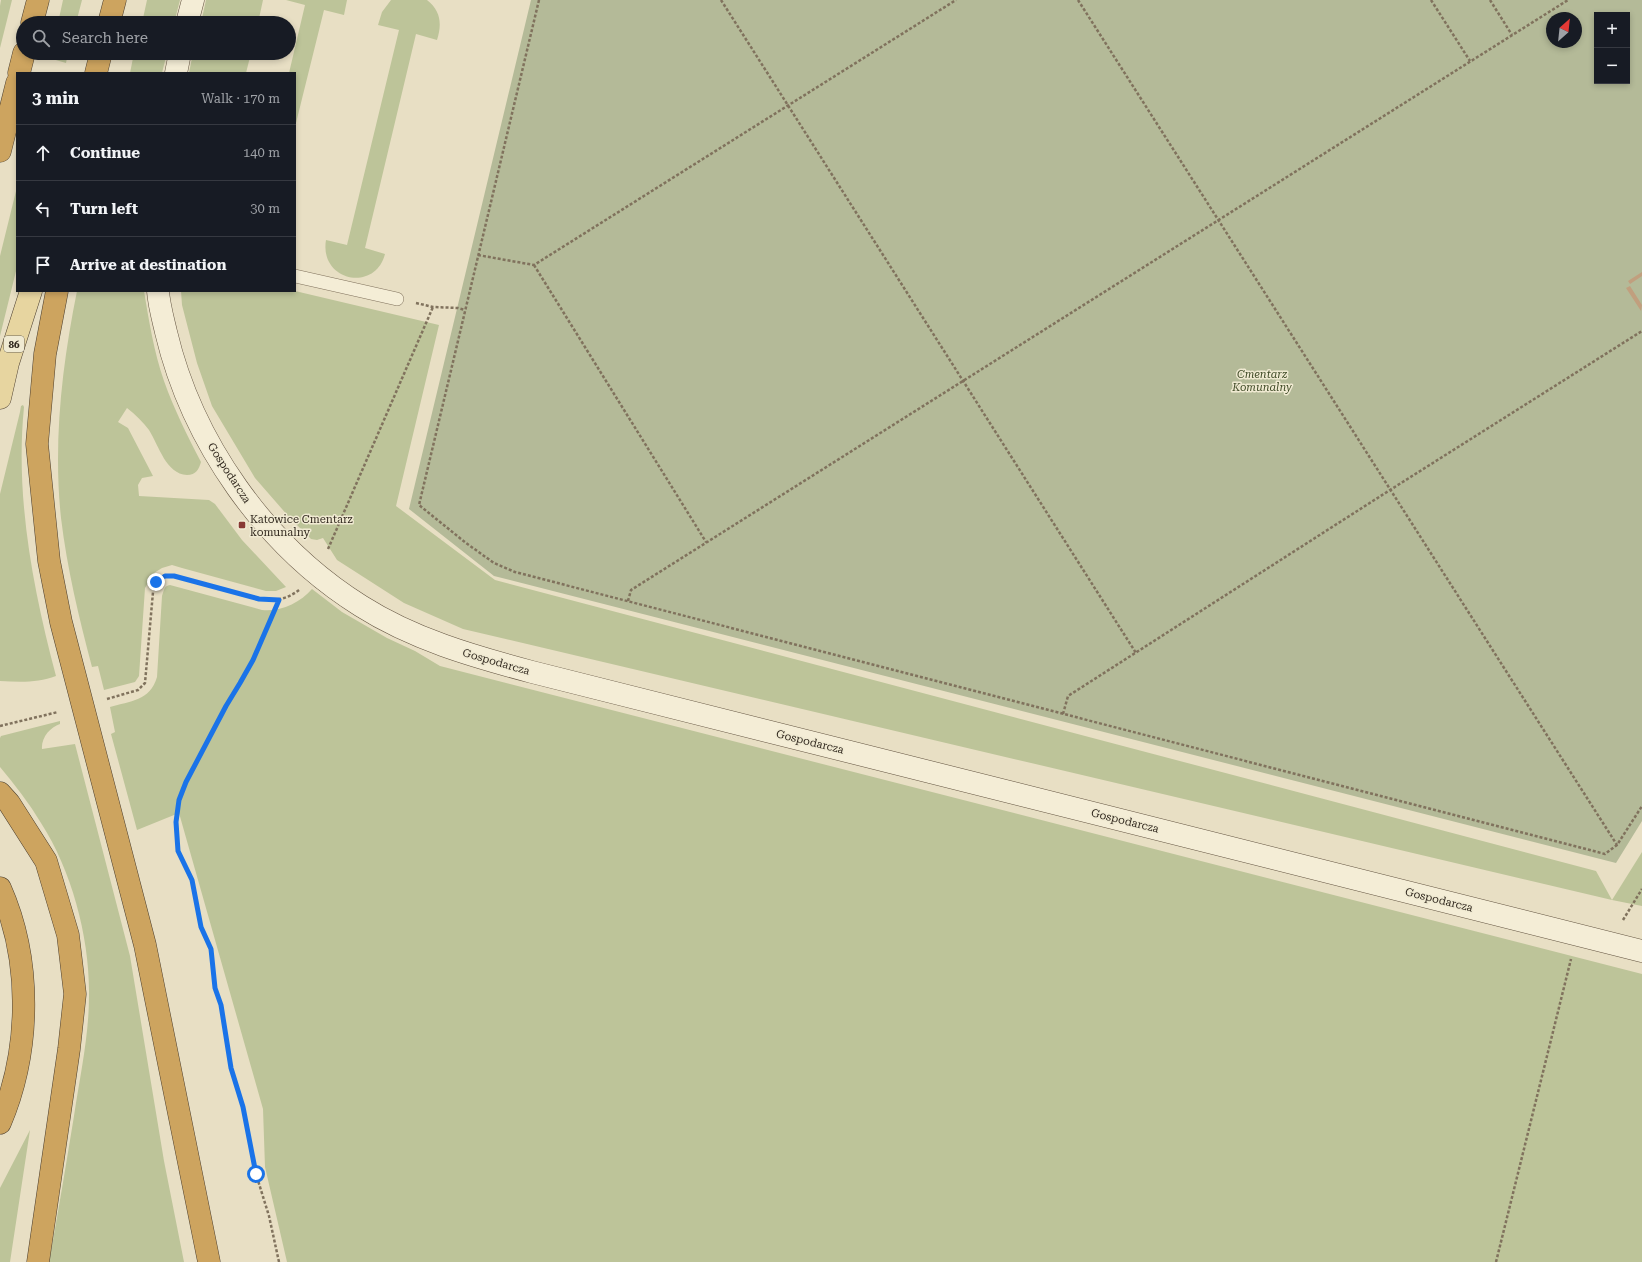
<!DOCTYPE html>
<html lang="en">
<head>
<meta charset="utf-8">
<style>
	body { margin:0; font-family:"Roboto Serif",serif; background:#242831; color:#f1f3f6 }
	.controls { position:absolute; right:12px; top:12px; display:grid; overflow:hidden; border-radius:0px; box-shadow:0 2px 6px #0003 }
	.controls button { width:36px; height:36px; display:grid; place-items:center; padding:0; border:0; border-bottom:1px solid #363941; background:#171b24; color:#f1f3f6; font:20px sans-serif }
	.compass { position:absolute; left:1546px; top:12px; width:36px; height:36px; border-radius:50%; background:#171b24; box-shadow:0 2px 6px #0003; rotate:27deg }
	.stop { position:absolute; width:12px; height:12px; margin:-9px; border:3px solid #1a73e8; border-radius:50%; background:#fff }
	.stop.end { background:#1a73e8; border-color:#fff; box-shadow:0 1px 4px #0008 }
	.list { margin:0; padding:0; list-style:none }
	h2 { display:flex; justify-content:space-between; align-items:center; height:52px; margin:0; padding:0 16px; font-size:17px }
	h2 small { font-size:13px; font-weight:400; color:#9ea1a6 }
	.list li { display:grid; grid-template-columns:26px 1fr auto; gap:12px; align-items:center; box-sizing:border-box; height:56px; padding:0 16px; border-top:1px solid #363941 }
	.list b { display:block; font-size:15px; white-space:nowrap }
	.list em { font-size:13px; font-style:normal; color:#9ea1a6 }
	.icon { flex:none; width:22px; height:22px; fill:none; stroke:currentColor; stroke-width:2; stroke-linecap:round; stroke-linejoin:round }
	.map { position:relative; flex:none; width:1642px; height:1262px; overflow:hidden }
	.search { position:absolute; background:#171b24; box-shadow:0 2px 6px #0003; left:16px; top:16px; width:280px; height:44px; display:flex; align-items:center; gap:10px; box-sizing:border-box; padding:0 14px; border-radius:22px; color:#9ea1a6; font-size:15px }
	.panel { position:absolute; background:#171b24; box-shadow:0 2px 6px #0003; left:16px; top:72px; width:280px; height:220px; border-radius:0px }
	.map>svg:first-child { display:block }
</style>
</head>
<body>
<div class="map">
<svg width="1642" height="1262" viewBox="0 0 1642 1262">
	<rect width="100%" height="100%" fill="#e8dfc4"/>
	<!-- green -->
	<path fill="#bdc499" d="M1,0H12L0,48V6Z
		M63,0H82L76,23H58Z
		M147,0H180L174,23H142Z
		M206,0H263L258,23H201Z
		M286,0H347L344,15L324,10L295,127V73H289L305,5Z
		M391,0H427C441,11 442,24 437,40L416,34L365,248L385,254C375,293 319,281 326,240L347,245L399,30L378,25L382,12Z
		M50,53H68L66,63L49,58Z
		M134,53H167L162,73H130Z
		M193,53H251L246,73H189Z
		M17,187V267L0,336V256Z
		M77,291H144C149,321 154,352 164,381C174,409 187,435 201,462C199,469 196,475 187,475C166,474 159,446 149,430C143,422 136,415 127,408L118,422L128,428L153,476L142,478L138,485L139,496L209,500L215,504L242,540L286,587L276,591H266L182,568L172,565L162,568L154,573L145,588L139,676L135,682L104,690L98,666L92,667C79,618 67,568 61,518C53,443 62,365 77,291Z
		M181,291H295L439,325L396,506L495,580L1596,871L1612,900L1642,852V906L1612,900L463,629L404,603L337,560L323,538L317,540L311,539L289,517L255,478L212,406L197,363L182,305Z
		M23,405L24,407C15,497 33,589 56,676C38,683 20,682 0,681V494L20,412L21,406Z
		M170,585L262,610C280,612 300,603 312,589L342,612L387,638L415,651L440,666L1642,974V1262H287L265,1167L263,1109L179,813L137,830L111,734L115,732L110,707C130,701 150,701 157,677L162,596C164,590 164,586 170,585Z
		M60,721V724C50,727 41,738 42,749L75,744L130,956L164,1161L184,1262H49C58,1213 66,1165 74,1116C80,1076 89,1036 89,996C90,939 72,871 41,823C29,803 15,785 0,767V738L1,736Z
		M30,1130L10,1262H0V1188Z"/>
	<!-- cemetery -->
	<path fill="#b4ba98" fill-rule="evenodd" d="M531,0H1642V821L1616,863L494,576L409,509ZM1597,15H1627V81H1597ZM1552,18H1576V42H1552Z"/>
	<!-- building -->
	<path fill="#c19f7e" d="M1642,272V276L1630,284L1628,281Z
		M1630,286L1642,305L1641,311L1626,288Z"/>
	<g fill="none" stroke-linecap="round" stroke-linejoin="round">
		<!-- lane casing -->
		<g stroke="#80725d" stroke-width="14">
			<path id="lane" d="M295,276L397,299"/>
		</g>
		<!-- secondary casing -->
		<g stroke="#625340" stroke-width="23">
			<path id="secondary" d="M187,23L193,0
				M176,73L180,53
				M158,291C159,305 163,319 166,332C192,442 265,546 361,606C413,639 472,656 532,672L1642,951"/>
		</g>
		<!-- primary casing -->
		<g stroke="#4e4030" stroke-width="23">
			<path id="primary" d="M0,398L8,363L31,291"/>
		</g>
		<!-- highway casing -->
		<g stroke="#4e4030" stroke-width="23">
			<path id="highway" d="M32,23L38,0
				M109,23L115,0
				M19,73L24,53
				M96,73L101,53
				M0,151L17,83
				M57,291L45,354L37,444L49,561L61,622L145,945L209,1262
				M0,793L9,803L46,861L68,935L75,994L69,1049L38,1262
				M0,888C32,960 31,1050 0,1123"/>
		</g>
		<!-- path -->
		<path stroke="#80725d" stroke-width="2.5" stroke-dasharray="3 2" stroke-linecap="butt" d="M539,0L419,505L466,543L494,563L515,572L1605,854L1617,845L1642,806
			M721,0L1136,653
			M1078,0L1617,845
			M1431,0L1470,61
			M1490,0L1512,35
			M478,255L534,265L956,0
			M534,265L706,542
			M416,303L433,307L458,308L465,310
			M328,549L433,307
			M628,601L631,590L1568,0
			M107,699L138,690L145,683L153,592C157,581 161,575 174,576L259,599C274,601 286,600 299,590
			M1063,714L1068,696L1390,490L1642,331
			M0,726L58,712
			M1623,920L1642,889
			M279,1262L269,1216L256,1174L243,1107L231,1068L221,1005L215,988L211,949L201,927L192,880L178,851L176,822L179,800L186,782L226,705L241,683L253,659L279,600
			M1496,1262L1571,959"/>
		<!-- lane -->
		<use href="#lane" stroke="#f4edd6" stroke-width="13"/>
		<!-- secondary -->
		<use href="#secondary" stroke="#f4edd6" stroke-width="22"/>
		<!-- primary -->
		<use href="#primary" stroke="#e7d5a0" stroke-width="22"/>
		<!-- highway -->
		<use href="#highway" stroke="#cda45f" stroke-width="22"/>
	</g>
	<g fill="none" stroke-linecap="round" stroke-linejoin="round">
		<!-- route -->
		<path stroke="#1a73e8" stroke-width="5" d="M156,582L165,576H174L259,599L279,600L253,660L240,683L226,706L186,782L179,800L176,822L178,851L192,880L201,927L211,949L215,988L221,1005L231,1068L243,1107L256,1174"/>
	</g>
	<!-- markers -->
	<rect fill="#883934" stroke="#f0ead2" stroke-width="1.5" x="238" y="521" width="8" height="8" rx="2"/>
	<g text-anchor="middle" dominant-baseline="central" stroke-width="3" stroke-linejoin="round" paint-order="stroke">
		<!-- shield labels -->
		<rect fill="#f0ead2" stroke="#6b6355" stroke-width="1" x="4" y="336" width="20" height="16" rx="3"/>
		<g font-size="10" font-weight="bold" fill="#32291f">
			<text x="14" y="344">86</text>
		</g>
		<!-- park labels -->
		<g font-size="11" font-style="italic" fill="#414c28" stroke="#f0ead2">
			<text x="1262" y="374">Cmentarz<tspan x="1262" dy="13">Komunalny</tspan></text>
		</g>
		<!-- street labels -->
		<g font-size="11" fill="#32291f" stroke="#f0ead2">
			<text transform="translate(229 473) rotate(57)">Gospodarcza</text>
			<text transform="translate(496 662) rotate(16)">Gospodarcza</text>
			<text transform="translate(810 742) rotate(14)">Gospodarcza</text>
			<text transform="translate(1125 821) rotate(14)">Gospodarcza</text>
			<text transform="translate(1439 900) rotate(14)">Gospodarcza</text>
		</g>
		<!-- poi labels -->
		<g font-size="11" fill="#32291f" stroke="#f0ead2" text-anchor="start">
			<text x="250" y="519">Katowice Cmentarz<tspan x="250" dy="13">komunalny</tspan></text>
		</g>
	</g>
</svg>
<div class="controls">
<button>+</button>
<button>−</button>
</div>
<svg class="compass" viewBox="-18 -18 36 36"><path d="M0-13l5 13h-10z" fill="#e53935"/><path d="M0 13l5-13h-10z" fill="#9ea1a6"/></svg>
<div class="stop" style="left:256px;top:1174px"></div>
<div class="stop end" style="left:156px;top:582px"></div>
<div class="search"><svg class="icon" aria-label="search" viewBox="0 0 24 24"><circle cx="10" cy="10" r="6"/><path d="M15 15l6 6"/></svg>Search here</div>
<section class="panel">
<h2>3 min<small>Walk · 170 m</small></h2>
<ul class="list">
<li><svg class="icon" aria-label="ahead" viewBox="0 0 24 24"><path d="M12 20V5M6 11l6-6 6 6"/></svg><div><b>Continue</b></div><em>140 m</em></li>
<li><svg class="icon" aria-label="left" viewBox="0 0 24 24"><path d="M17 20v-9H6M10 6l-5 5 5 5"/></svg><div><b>Turn left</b></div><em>30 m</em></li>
<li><svg class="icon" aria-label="arrive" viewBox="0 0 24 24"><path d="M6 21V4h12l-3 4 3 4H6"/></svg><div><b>Arrive at destination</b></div></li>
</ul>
</section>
</div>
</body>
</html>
